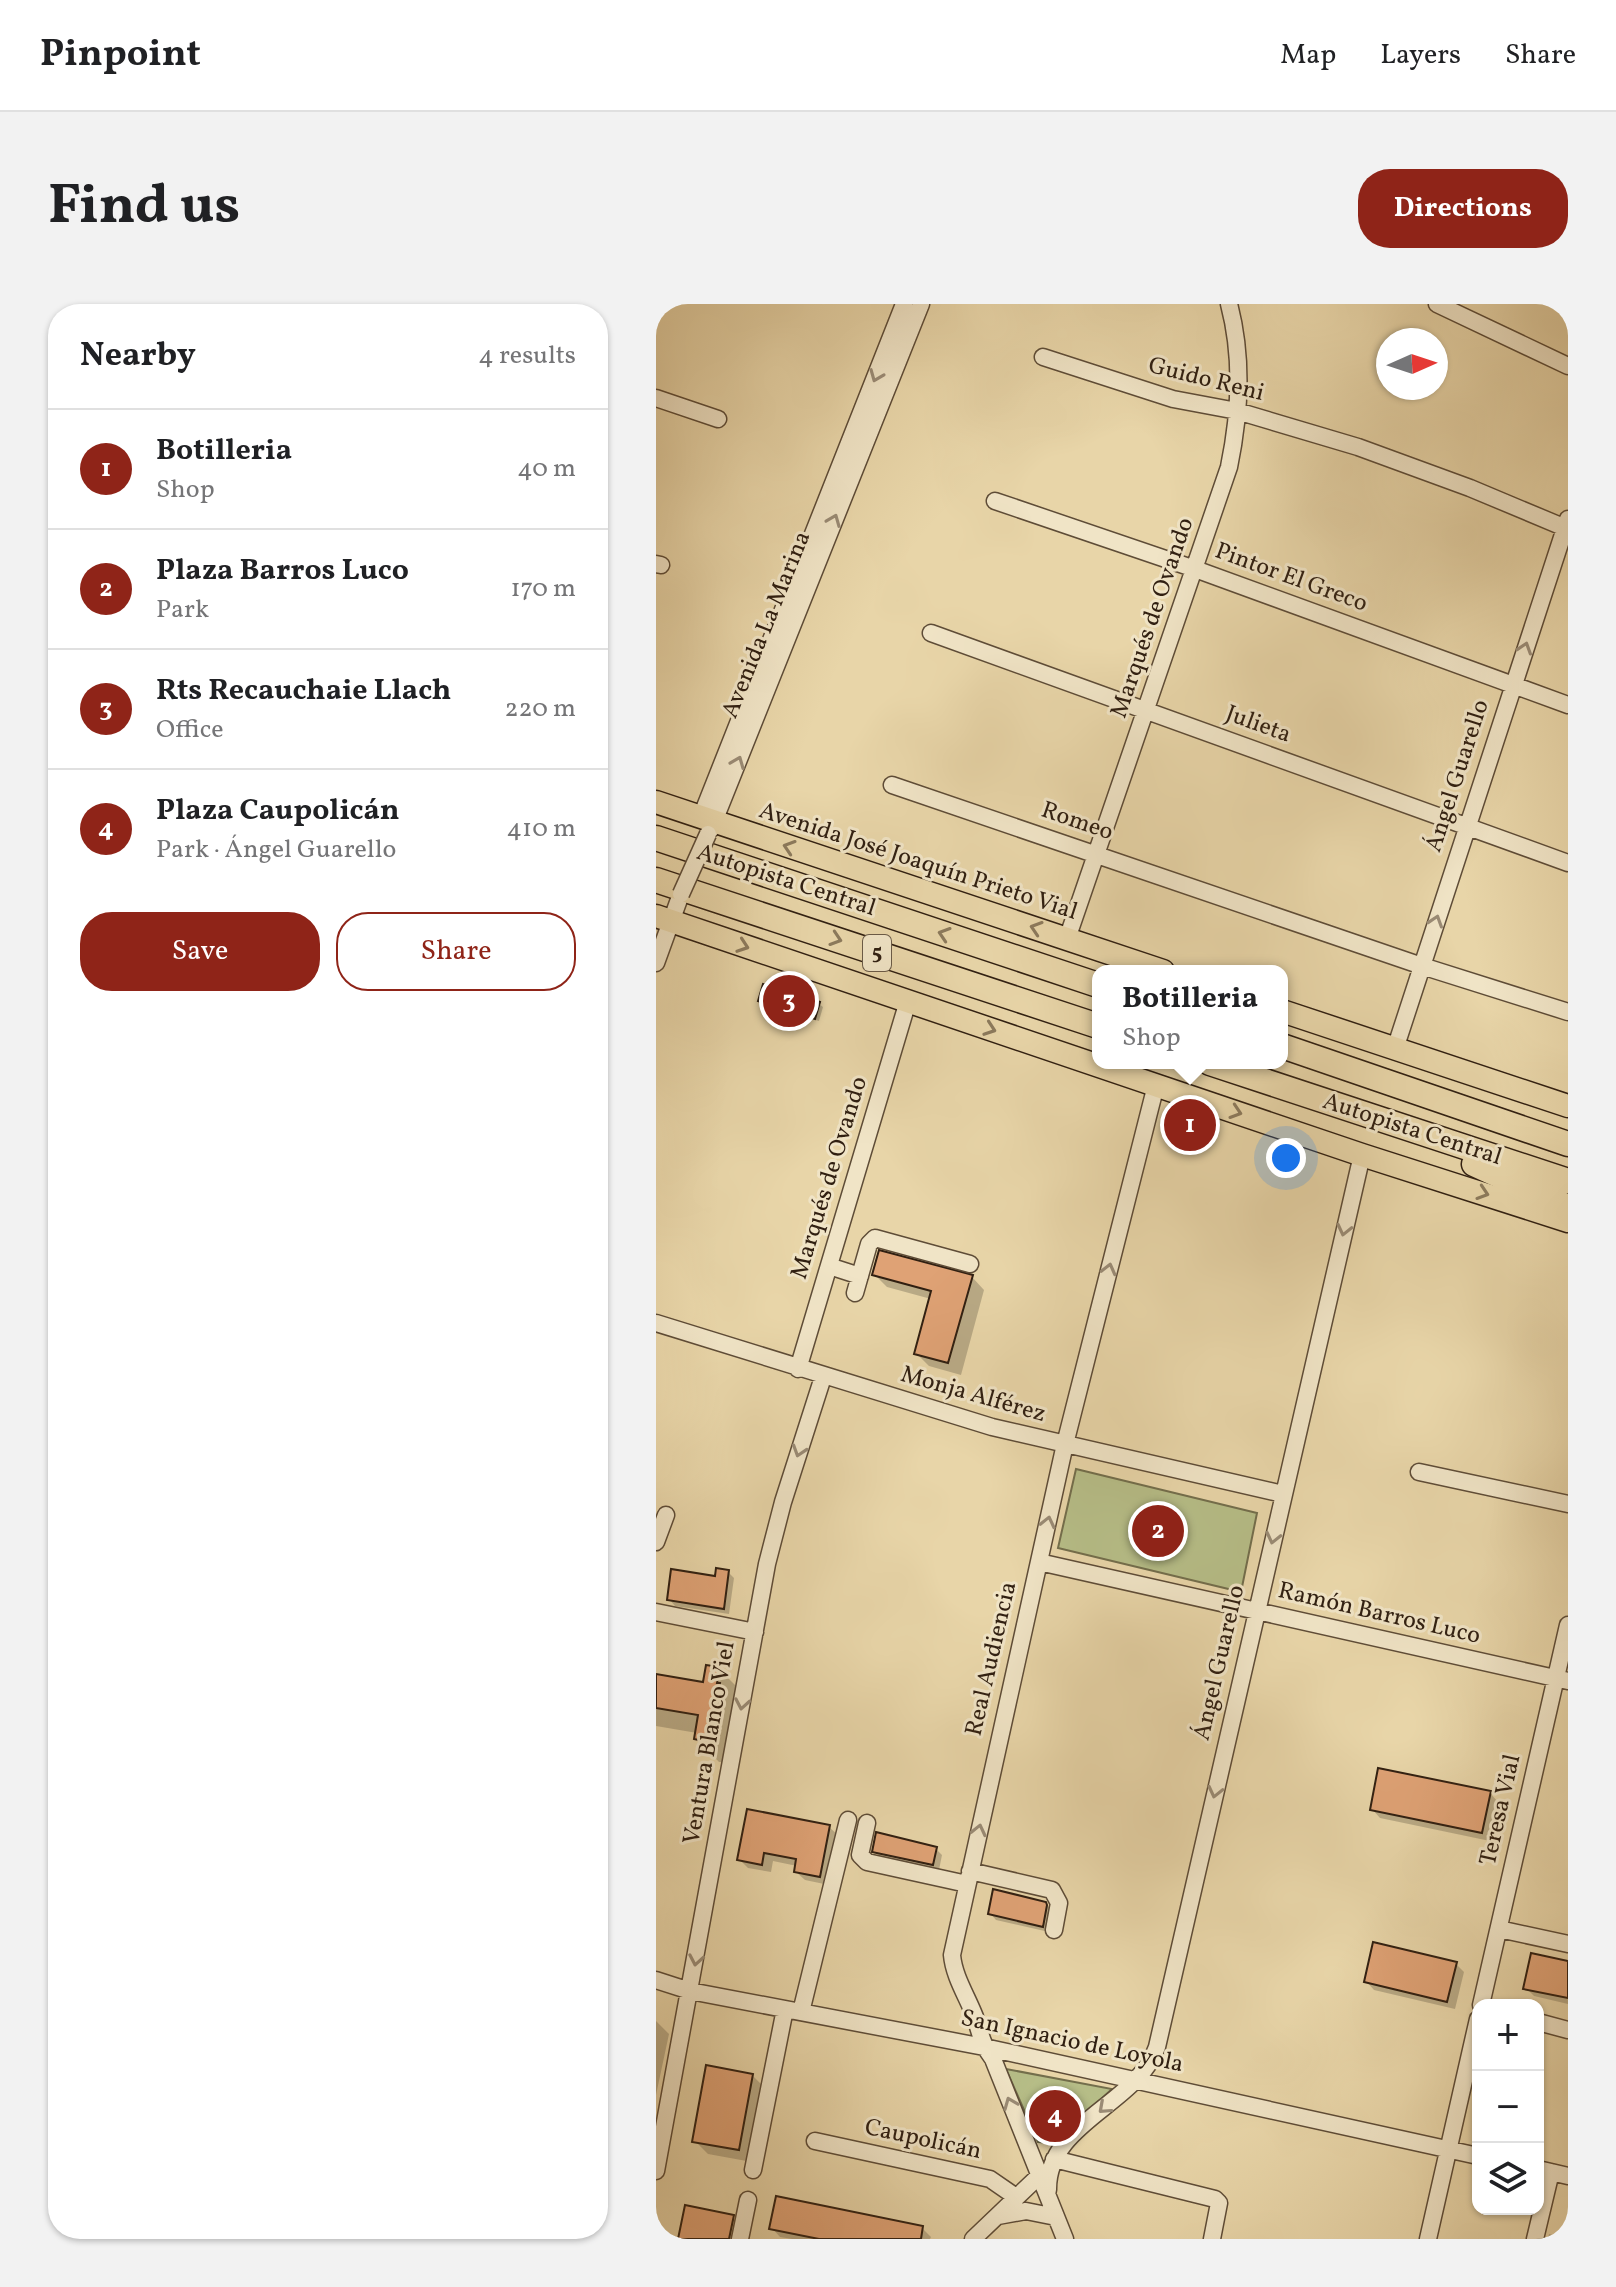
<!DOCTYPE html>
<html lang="en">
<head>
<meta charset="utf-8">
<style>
	body { margin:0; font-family:Vollkorn,serif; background:#f2f2f2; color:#202124 }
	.controls { position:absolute; right:24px; bottom:24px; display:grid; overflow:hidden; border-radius:16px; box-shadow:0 2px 6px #0004 }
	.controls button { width:72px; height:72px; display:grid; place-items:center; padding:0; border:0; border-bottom:2px solid #e0e0e0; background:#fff; color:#202124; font:40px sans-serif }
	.compass { position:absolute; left:720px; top:24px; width:72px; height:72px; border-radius:50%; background:#fff; box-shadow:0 2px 6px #0004; rotate:87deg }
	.you { position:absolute; left:630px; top:854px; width:28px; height:28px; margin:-20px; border:6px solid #fff; border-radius:50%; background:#1a73e8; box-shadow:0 0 0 12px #1a73e833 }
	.badge { display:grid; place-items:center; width:52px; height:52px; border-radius:50%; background:#8f2418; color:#fff; font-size:26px; font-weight:700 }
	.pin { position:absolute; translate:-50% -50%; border:4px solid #fff; box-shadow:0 2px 8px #0006 }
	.popup { position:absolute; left:436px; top:661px; width:196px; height:104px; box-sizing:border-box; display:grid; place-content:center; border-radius:16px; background:#fff; filter:drop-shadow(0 2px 6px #0005); font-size:26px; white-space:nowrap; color:#757577 }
	.popup b { font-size:30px; color:#202124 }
	.popup::after { content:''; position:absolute; left:50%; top:100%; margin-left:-16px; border:16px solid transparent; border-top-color:#fff }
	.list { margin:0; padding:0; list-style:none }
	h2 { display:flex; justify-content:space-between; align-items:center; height:104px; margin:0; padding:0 32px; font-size:34px }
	h2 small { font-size:26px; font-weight:400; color:#757577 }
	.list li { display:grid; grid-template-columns:52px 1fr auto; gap:24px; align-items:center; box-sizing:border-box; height:120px; padding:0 32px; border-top:2px solid #e0e0e0 }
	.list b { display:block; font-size:30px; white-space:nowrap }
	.list p { margin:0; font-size:26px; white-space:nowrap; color:#757577 }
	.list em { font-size:26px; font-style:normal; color:#757577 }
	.actions { display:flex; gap:16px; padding:24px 32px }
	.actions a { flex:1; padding:18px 0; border:2px solid #8f2418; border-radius:32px; text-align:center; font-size:28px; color:#8f2418 }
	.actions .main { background:#8f2418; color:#fff }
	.icon { flex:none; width:44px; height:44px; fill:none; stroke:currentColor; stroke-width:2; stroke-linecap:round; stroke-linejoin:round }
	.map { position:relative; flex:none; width:912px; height:1935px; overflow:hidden; border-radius:32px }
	header { display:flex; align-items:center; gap:48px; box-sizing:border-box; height:112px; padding:0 40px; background:#fff; border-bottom:2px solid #e0e0e0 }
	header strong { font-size:38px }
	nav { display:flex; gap:44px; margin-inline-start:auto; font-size:28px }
	.intro { display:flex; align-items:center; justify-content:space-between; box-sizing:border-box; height:192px; padding:0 48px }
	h1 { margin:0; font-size:56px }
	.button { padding:20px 36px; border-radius:32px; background:#8f2418; color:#fff; font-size:28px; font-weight:700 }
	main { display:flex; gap:48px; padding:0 48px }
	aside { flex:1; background:#fff; border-radius:32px; box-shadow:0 2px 6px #0004 }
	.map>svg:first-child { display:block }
</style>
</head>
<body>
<header>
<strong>Pinpoint</strong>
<nav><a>Map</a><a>Layers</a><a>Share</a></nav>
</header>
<div class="intro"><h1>Find us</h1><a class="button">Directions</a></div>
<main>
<aside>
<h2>Nearby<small>4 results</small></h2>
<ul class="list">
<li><span class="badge">1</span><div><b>Botilleria</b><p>Shop</p></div><em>40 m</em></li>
<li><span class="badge">2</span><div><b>Plaza Barros Luco</b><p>Park</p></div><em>170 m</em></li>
<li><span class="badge">3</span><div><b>Rts Recauchaie Llach</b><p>Office</p></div><em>220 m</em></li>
<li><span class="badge">4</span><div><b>Plaza Caupolicán</b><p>Park · Ángel Guarello</p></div><em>410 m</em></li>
</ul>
<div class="actions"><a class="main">Save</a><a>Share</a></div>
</aside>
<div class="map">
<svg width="912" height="1935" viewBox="0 0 912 1935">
	<rect width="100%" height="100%" fill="#e8d5a8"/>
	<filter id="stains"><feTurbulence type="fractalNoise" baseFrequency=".0025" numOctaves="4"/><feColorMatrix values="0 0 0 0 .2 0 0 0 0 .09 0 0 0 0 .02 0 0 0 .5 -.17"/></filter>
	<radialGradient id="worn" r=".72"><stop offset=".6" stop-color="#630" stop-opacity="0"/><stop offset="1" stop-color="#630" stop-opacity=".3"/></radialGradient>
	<!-- green -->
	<path fill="#b6bd87" stroke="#736e4c" stroke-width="2" d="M420,1165L601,1209L585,1288L402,1244Z
		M350,1765L456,1785L397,1839L382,1838Z"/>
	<!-- shadow -->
	<path fill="#0003" d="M104,696L163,700L167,703L163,717L108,700Z
		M545,816L549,819L545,835L528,831L524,827Z
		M218,970L316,973L328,986L305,1071L273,1062L260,1049L275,995L231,983Z
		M72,1268L78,1274L73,1310L19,1302L13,1295Z
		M63,1365L86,1388L74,1459L63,1458L40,1434L41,1429L0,1422V1371L48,1380Z
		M834,1489L842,1498L834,1537L724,1514L716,1505Z
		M173,1523L182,1531L173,1581L149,1576L140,1568L141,1562L117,1557L115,1568L92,1564L83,1555Z
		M280,1545L286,1551L283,1566L224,1553L218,1547Z
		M389,1599L396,1606L393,1628L340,1616L334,1609Z
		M912,1659V1700L878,1692L870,1684Z
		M800,1660L808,1668L799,1705L718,1686L710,1677Z
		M0,1717L13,1730L0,1791Z
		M96,1771L109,1784L96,1858L52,1850L39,1837Z
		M77,1913L90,1926L88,1935H24Z
		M116,1924H266L275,1933L274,1935H136L124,1933Z
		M893,1930L912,1935H892Z"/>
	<!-- building -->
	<path fill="#dfa275" stroke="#301f11" stroke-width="2" d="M107,680L164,698L159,715L102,697Z
		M527,809L546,814L541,833L522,828Z
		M223,946L317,971L292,1059L258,1050L275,987L216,971Z
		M60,1264L73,1266L68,1305L11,1296L15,1265L59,1272Z
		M50,1361L64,1363L61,1379H64L58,1420L55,1419L51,1438L38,1435L42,1411L0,1404V1370L47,1378Z
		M722,1464L835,1487L826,1529L714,1506Z
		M91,1505L174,1521L164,1573L138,1568L140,1555L108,1549L106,1561L81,1556Z
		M220,1528L281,1543L277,1561L216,1548Z
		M337,1585L390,1598L391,1601L387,1623L332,1610Z
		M717,1638L801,1658L791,1698L708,1678Z
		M875,1649L912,1657V1694L867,1685Z
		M50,1761L97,1770L83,1846L36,1838Z
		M120,1892L267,1922L265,1935H163L113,1925Z
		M29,1901L78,1911L73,1935H22Z"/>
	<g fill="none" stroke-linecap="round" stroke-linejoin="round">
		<!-- minor casing -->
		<g stroke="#5e4c37" stroke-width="19">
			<path id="minor" d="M781,0L912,62
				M387,53L517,95L581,107L702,143L814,184L912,225
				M0,94L62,115
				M339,197L539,265L912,401
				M0,260L5,261
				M275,329L912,559
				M236,481L766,662L912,708
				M45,513L248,0
				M55,525L265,0
				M411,635L573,163C584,110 587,53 573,0
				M0,659L25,590
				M739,745L912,215
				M173,962L204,972
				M199,989L213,940L219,934L314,960
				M0,1019L336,1123L627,1190
				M142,1065L252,697
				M763,1168L912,1200
				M0,1238L10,1211
				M383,1258L912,1377
				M0,1308L99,1328
				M211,1519L204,1551L211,1558L311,1580
				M314,1567L396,1586L403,1599L398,1626
				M843,1625L912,1640
				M0,1676L34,1687L328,1743L822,1852
				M825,1701L912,1321
				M145,1708L192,1516
				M882,1718L912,1726
				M159,1837L334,1875L360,1893
				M398,1855L559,1895L563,1899L556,1935
				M882,1865L912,1872
				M97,1866L129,1705
				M0,1867L111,1260L127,1198L167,1073
				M392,1886C391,1818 481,1801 501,1743L706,851
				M342,1912L370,1907L400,1913
				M84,1935L92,1896
				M317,1935L384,1871
				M409,1935L337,1755C326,1741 324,1728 319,1713C311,1692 298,1673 296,1651L409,1140L500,781
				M772,1935L822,1715
				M879,1935L895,1868"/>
		</g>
		<!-- major casing -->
		<g stroke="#301f11" stroke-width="25">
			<path id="major" d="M0,498L507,667
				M0,612L706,851L912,917
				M626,707L912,802"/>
		</g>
		<!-- highway casing -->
		<g stroke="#301f11" stroke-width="27">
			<path id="highway" d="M0,534L442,681
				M0,576L442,722
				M626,742L912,840
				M554,759L912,877
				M818,860L912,903"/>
		</g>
		<!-- minor -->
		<use href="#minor" stroke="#f0e4c6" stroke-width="16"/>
		<!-- major -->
		<use href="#major" stroke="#e8d5a8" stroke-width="22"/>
		<!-- highway -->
		<use href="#highway" stroke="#e8d5a8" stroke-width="24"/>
		<!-- minor-bridge casing -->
		<g stroke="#5e4c37" stroke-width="19" stroke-linecap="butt">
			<path id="minor-bridge" d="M25,590L52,530"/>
		</g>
		<!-- minor-bridge -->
		<use href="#minor-bridge" stroke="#f0e4c6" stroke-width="16"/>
	</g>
	<!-- one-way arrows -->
	<defs><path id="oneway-chevron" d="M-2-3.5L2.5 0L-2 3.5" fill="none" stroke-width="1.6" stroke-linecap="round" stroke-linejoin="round" transform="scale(2)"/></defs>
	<g stroke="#9a8b75">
		<use href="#oneway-chevron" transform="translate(220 72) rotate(112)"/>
		<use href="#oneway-chevron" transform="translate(178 216) rotate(-68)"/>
		<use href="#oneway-chevron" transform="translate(869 344) rotate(-72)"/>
		<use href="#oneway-chevron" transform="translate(82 458) rotate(-68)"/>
		<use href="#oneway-chevron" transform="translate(780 617) rotate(-72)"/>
		<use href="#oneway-chevron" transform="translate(688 926) rotate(103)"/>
		<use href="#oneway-chevron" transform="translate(453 965) rotate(-76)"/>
		<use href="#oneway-chevron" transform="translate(143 1147) rotate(108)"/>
		<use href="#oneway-chevron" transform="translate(392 1218) rotate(-77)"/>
		<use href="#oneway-chevron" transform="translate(617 1234) rotate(103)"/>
		<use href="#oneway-chevron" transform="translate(86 1400) rotate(100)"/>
		<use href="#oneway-chevron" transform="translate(559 1488) rotate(103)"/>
		<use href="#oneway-chevron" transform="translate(323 1526) rotate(-77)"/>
		<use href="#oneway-chevron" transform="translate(40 1656) rotate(100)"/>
		<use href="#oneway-chevron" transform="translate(354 1799) rotate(-112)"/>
		<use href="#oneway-chevron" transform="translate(448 1804) rotate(138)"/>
	</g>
	<g stroke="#8c7a5c">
		<use href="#oneway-chevron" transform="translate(133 543) rotate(-162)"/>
		<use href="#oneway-chevron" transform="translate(380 624) rotate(-162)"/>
		<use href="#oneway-chevron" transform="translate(288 630) rotate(-162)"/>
		<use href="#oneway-chevron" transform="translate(180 635) rotate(18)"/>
		<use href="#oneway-chevron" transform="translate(87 642) rotate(19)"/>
		<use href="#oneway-chevron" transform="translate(334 725) rotate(19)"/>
		<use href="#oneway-chevron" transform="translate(580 808) rotate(18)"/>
		<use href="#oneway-chevron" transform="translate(827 889) rotate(18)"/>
	</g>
	<g text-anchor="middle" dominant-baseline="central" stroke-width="6" stroke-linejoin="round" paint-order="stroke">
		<!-- shield labels -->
		<rect fill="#f0e4c6" stroke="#6a5a47" stroke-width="2" x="207" y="631" width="28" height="36" rx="6"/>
		<g font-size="22" font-weight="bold" fill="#301f11">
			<text x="221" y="649">5</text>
		</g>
		<!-- street labels -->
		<g font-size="24" fill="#301f11" stroke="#f0e4c6">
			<text transform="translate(550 76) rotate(14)">Guido Reni</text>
			<text transform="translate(635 274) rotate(20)">Pintor El Greco</text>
			<text transform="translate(497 314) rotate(-71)">Marqués de Ovando</text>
			<text transform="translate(111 321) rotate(-68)">Avenida La Marina</text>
			<text transform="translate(602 421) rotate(20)">Julieta</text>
			<text transform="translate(802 472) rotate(-72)">Ángel Guarello</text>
			<text transform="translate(421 518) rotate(19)">Romeo</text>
			<text transform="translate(262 558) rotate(18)">Avenida José Joaquín Prieto Vial</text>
			<text transform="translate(130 577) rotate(18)">Autopista Central</text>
			<text transform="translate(756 826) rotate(18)">Autopista Central</text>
			<text transform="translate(174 874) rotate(-73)">Marqués de Ovando</text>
			<text transform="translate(317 1091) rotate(16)">Monja Alférez</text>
			<text transform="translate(723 1310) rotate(13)">Ramón Barros Luco</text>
			<text transform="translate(336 1355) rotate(-77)">Real Audiencia</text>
			<text transform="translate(564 1359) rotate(-77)">Ángel Guarello</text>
			<text transform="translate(54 1439) rotate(-80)">Ventura Blanco Viel</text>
			<text transform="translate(845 1506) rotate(-77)">Teresa Vial</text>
			<text transform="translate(416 1738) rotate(12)">San Ignacio de Loyola</text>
			<text transform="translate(267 1836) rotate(12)">Caupolicán</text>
		</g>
	</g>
	<rect width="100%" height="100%" filter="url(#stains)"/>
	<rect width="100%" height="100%" fill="url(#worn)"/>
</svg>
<div class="controls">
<button>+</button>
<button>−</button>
<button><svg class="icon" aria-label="layers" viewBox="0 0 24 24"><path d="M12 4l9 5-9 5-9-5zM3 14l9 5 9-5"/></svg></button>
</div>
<svg class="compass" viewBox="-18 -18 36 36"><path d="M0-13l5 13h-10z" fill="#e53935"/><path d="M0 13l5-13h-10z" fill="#757577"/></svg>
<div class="you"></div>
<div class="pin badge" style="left:534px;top:821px">1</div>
<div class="popup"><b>Botilleria</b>Shop</div>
<div class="pin badge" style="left:502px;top:1227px">2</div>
<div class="pin badge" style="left:133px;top:697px">3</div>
<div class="pin badge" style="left:399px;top:1812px">4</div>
</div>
</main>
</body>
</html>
